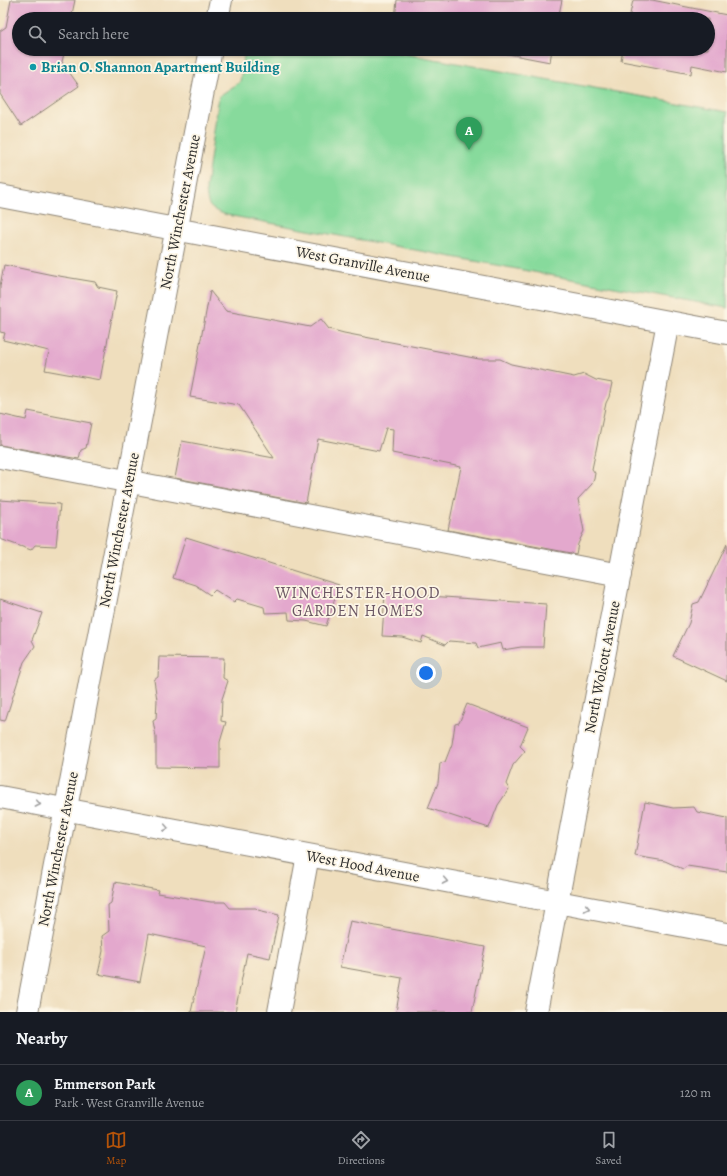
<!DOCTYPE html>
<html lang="en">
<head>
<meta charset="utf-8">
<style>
	body { margin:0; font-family:Alegreya,serif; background:#242831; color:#f1f3f6 }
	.you { position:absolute; left:426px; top:673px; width:14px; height:14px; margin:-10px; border:3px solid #fff; border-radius:50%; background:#1a73e8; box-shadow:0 0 0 6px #1a73e833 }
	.badge { display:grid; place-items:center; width:26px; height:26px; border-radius:50%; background:#b45309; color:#fff; font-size:13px; font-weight:700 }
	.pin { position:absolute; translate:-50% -33px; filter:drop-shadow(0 1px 2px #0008) }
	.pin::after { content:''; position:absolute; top:21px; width:14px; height:12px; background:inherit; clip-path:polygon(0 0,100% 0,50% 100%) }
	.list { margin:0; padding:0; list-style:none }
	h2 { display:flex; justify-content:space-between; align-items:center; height:52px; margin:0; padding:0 16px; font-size:17px }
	h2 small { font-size:13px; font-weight:400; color:#9ea1a6 }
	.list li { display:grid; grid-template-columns:26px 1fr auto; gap:12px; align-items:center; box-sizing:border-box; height:56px; padding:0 16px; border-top:1px solid #363941 }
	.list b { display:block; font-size:15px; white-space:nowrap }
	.list p { margin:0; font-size:13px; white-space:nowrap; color:#9ea1a6 }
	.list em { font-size:13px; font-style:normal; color:#9ea1a6 }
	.icon { flex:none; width:22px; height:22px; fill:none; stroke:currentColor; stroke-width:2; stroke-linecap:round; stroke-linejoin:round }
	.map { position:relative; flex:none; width:727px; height:1012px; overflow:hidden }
	.search { position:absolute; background:#171b24; box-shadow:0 1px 3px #0004; left:12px; right:12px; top:12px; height:44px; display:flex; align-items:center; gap:10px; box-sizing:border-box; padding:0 14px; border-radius:22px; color:#9ea1a6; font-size:15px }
	.sheet { height:108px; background:#171b24 }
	nav { display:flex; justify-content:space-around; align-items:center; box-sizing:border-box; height:56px; border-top:1px solid #363941; background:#171b24; font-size:11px; color:#9ea1a6 }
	nav a { display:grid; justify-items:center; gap:2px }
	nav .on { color:#b45309 }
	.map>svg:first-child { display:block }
</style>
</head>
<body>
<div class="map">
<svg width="727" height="1012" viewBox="0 0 727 1012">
	<rect width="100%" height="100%" fill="#fcf5e5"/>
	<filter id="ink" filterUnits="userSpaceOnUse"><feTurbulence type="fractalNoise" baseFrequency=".025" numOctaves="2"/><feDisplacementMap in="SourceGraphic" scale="8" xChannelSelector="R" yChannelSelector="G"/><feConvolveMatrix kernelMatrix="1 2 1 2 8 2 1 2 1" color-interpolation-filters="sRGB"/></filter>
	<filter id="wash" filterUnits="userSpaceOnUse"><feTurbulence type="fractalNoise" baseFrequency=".012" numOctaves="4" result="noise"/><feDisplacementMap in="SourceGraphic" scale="16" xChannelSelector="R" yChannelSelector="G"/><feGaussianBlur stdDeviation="0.9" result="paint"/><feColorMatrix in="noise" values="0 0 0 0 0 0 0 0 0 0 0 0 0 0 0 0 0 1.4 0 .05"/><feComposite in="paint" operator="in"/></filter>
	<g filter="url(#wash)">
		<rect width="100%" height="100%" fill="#efdebd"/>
		<!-- green -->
		<path fill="#87da9c" stroke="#598264" d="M245,49H379L727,112V308L227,215C209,209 207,207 206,188L219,96L240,82Z"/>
		<g id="blocks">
			<!-- building -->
			<path fill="#e3a8cd" d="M11,0H75L71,19H19V49H65L62,62L79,86L21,126L0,94V31L6,27Z
				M397,0H562L558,19H395Z
				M633,0H652L727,15V72L692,65L691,74L621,61L623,49H708V19H629Z
				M482,49H552L550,62Z
				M4,265L53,275L95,282L98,287L117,291L100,380L45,370L49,351L3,340L5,333L0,332V286Z
				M210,291L226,311L310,327L321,319L329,329L344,333L479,359H500L511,364L574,377L584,374L596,380L612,383L609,397L606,403L592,469L595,473L594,479L592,484L578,499L584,531L578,544L576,554L448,530L461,467L392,453L393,429L386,428L379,451L318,439L306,503L175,478L182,441L274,458L239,405L190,397Z
				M28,411L91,423L86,448L81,450L79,459L0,445V414L26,420Z
				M0,500L60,504L56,546L35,545L31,550L0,539Z
				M186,537L339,585L326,626L306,621L289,620L288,612L265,613L264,607L237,599L234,602L215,590L210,595L195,585L173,578Z
				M727,544V681L673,656L689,623L693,604L699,602Z
				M385,593L546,604L543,647H521L503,650L501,643L478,648L476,643L449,641L445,645L423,636L421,643L402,637L382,636Z
				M0,599L42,613L32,640L35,646L24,662L5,721L0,720Z
				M159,657L224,658L223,678L228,681L222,699L221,721L226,722L220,742V768L156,767V737L153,721L156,719L157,700L154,680L158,677Z
				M467,704L528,727L520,746L525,751L513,765L506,784L509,789L498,805L489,828L428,808L438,783L440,763L445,762L452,744L455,724L459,723Z
				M645,802L673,808L694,807L697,812L727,818V872L687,866L683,869L665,861L635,856Z
				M115,882L158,890L157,893L211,902H225L230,908H256L258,910L279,915L270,958L247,953L235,1012H191L206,946L149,934L140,982L98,974L103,951L102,936L109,931L108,905L111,903Z
				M350,921L485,947L472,1012H396L402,978L340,967Z"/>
		</g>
	</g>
	<g filter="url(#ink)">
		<use href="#blocks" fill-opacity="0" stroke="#8d8474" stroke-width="1"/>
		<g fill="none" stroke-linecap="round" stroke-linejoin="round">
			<!-- minor casing -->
			<g stroke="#8d8474" stroke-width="24">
				<path id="minor" d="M217,19L221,0
					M0,196L727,333
					M0,457L620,575
					M0,797L727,934
					M27,1012L211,49
					M279,1012L308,855
					M536,1012L668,322"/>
			</g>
			<!-- minor -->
			<use href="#minor" stroke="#fff" stroke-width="22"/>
		</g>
		<!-- one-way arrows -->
		<defs><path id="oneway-chevron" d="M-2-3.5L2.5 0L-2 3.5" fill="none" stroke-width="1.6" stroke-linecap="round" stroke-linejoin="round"/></defs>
		<g stroke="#a0a0a0">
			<use href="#oneway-chevron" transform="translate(38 804) rotate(11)"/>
			<use href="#oneway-chevron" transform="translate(166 828) rotate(11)"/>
			<use href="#oneway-chevron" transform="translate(445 881) rotate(11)"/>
			<use href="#oneway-chevron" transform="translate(587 908) rotate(11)"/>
		</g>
	</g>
	<!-- markers -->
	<circle fill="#0f9aa8" stroke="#fcf5e5" stroke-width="1.5" cx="33" cy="67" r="4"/>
	<g text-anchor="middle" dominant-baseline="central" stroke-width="3.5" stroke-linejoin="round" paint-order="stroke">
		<!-- culture labels -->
		<g font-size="15" font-weight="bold" fill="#0d838f" stroke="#fcf5e5" text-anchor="start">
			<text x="41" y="67">Brian O. Shannon Apartment Building</text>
		</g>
		<!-- street labels -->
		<g font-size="15" fill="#2b2b2b" stroke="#fcf5e5">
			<text transform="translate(180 212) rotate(-79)">North Winchester Avenue</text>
			<text transform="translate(363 264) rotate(11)">West Granville Avenue</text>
			<text transform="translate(119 530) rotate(-79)">North Winchester Avenue</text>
			<text transform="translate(602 667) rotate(-79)">North Wolcott Avenue</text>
			<text transform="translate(58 849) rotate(-79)">North Winchester Avenue</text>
			<text transform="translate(363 866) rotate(11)">West Hood Avenue</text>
		</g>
		<!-- neighbourhood labels -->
		<g font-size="16" letter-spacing="1" fill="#6b5764" stroke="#fcf5e5">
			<text x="358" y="593">WINCHESTER-HOOD<tspan x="358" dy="18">GARDEN HOMES</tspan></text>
		</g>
	</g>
</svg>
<div class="you"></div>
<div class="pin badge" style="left:469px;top:150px;background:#2e9e5b">A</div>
<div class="search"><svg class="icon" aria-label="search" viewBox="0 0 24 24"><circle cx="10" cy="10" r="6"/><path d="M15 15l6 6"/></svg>Search here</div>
</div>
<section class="sheet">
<h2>Nearby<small></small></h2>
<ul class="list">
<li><span class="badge" style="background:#2e9e5b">A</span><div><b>Emmerson Park</b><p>Park · West Granville Avenue</p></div><em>120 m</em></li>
</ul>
</section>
<nav>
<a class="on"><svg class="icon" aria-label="map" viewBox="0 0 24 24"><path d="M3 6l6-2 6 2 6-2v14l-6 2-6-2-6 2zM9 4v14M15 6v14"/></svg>Map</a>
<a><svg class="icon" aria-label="directions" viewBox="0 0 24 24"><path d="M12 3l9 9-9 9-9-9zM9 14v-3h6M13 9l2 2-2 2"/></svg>Directions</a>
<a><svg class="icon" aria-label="saved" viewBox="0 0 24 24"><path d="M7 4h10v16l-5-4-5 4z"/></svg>Saved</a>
</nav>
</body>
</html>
